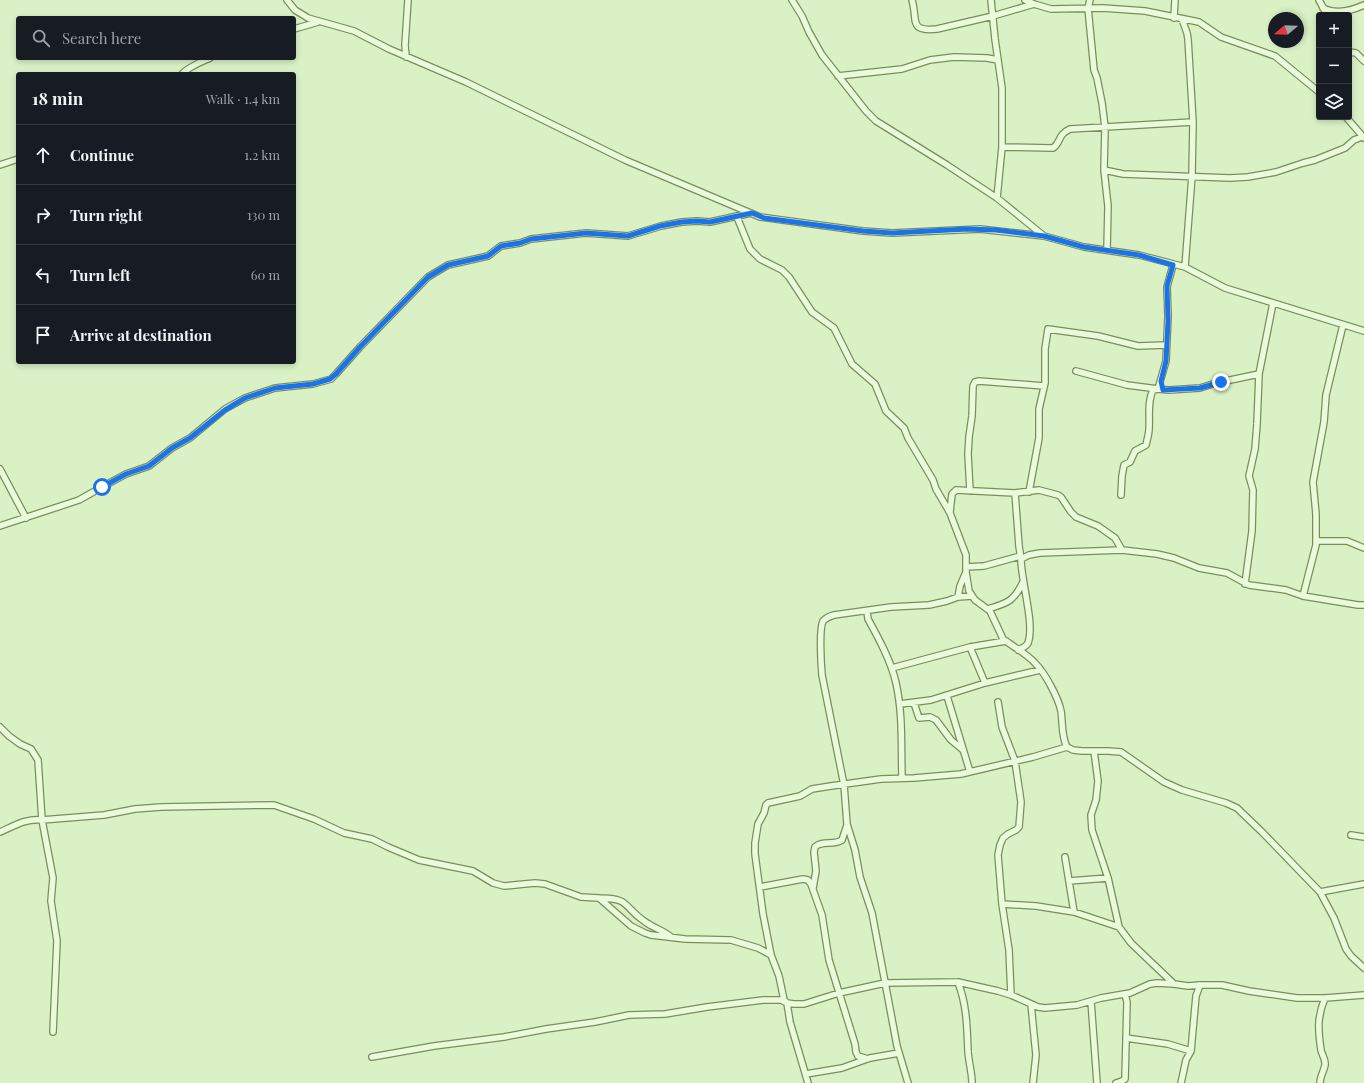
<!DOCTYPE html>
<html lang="en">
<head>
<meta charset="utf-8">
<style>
	body { margin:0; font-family:"Playfair Display",serif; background:#242831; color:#f1f3f6 }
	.controls { position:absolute; right:12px; top:12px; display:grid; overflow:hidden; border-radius:4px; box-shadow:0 2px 6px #0003 }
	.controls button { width:36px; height:36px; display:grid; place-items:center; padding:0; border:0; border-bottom:1px solid #363941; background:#171b24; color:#f1f3f6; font:20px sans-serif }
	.compass { position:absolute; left:1268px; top:12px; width:36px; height:36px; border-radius:50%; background:#171b24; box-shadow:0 2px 6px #0003; rotate:251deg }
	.stop { position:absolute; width:12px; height:12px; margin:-9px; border:3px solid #1a73e8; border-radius:50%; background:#fff }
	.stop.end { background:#1a73e8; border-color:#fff; box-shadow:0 1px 4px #0008 }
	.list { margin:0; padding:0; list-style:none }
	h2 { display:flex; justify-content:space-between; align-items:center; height:52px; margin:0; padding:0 16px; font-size:17px }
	h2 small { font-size:13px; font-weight:400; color:#9ea1a6 }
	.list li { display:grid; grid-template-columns:26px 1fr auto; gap:12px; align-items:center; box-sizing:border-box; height:60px; padding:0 16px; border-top:1px solid #363941 }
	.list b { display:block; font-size:15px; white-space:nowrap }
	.list em { font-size:13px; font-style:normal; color:#9ea1a6 }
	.icon { flex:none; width:22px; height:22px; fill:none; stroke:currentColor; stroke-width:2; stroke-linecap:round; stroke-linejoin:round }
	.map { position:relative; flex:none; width:1364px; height:1083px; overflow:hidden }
	.search { position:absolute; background:#171b24; box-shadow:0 2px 6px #0003; left:16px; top:16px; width:280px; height:44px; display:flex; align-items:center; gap:10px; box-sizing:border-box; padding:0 14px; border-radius:4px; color:#9ea1a6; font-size:15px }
	.panel { position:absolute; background:#171b24; box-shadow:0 2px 6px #0003; left:16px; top:72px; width:280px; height:292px; border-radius:4px }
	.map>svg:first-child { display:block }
</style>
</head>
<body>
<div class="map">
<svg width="1364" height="1083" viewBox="0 0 1364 1083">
	<rect width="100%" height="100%" fill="#daf1c6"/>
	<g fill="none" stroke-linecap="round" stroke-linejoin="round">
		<!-- minor casing -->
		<g stroke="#7b8e5a" stroke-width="8">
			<path id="minor" d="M287,0L295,10L308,18L354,31L389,49L466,82L625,160L760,217L863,231L892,233L980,229L1044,236L1084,247L1139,255L1185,267L1225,288L1364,331
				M792,0L802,16L809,32L822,55L866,111L876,121L947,165L997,198L1044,236
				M912,0C918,20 908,32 937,29L993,16L1034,4
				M991,0L995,39L1002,88V147L997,198
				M1025,0L1034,4L1051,9L1103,8L1145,11L1199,22L1221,37L1275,56L1319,92
				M1319,0L1327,15
				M1088,8L1094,70L1097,78L1102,103L1105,127L1104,170L1108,206L1107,250
				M1088,8L1090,0
				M1323,8C1337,15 1351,11 1364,5
				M1174,18L1175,0
				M1182,19L1187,33L1188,39L1193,122L1192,176L1185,267
				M294,29L318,22
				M1349,52L1356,53L1364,61
				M406,57L405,45L408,0
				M182,74C188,67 201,62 210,58
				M838,76L902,69L930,60L954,57L987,58L998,60
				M1346,117L1364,138
				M1002,147L1053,148C1061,143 1057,135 1070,129L1193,122
				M0,165L18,159
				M1104,170L1123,174L1230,178L1248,177L1276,172L1303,163L1315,160L1345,148L1354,140L1362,137
				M737,217L750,249L760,259L782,270L789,277L812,312L834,328L852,364L875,384L886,411L904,428L908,438L933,480L936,489L950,513L966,555V572L969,591L975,600L990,611L1004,641H1006C1015,648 1027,654 1035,663C1045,673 1058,697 1061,711C1063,724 1061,736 1067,747L1073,750L1082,751H1108L1121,752L1164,782L1182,790L1226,803L1237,808L1262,832L1320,892L1334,918L1346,949L1351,956L1364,968
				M1076,371L1127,385L1158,389L1166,361L1168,316L1167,287L1173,265
				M0,469L26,518
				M970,491L968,454L969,437L972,416L973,386L975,382L979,381L1044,386
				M1029,492L1039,438V409L1045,383V349L1048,329L1098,336L1138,346L1166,345
				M1015,493L1019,546L1021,559
				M1121,495L1122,476L1124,465L1130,462L1135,451L1146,445C1147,440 1149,434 1149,429C1150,416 1147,402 1153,390L1158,389L1169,390L1200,388L1216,383L1259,374
				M950,512L952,494L956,490L1015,493L1039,490L1058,495L1061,497L1071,512L1076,517L1098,526L1115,538L1122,550
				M0,526L79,500L102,487L126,474L149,466L172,448L190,438L225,409L245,398L275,388L313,384L331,379L336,374L360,347L428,277L448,265L488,256L501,246L520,243L531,239L586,233L628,236L661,226L682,222L697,221L710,222L751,213
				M1316,541H1347L1364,548
				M966,567L984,566L1020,556
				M1245,584L1252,531L1253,490L1249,476L1255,449L1257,424L1259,374L1273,303
				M1303,596L1316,545V514L1313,482L1324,422L1326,395L1343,325
				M958,597L960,586L966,572
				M988,609C1008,603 1014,601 1023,582
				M867,611L868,619C879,639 891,661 896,683C903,714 901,746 902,777
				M970,647L985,683
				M1018,650C1022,648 1026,647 1028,643C1035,624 1021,581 1021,559L1029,555L1040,553L1122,550L1157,554L1174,558L1199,568L1227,573L1249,585L1286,590L1303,596L1358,605H1364
				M892,668L970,647L1006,641
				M947,696L970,772
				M998,702L1002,727L1015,761L1021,802L1019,827L1016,830L1008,834L1003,838L1000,845L998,855L1002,904L1009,950L1011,995
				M914,703L919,718L930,717L936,720L951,740L963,750
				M900,704L931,700L985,683L1040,670
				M0,727L9,736L20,744L31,749L38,760L42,820L53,878L51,901L57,941L53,1032
				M1094,751L1098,781L1096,800L1091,815L1092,830L1108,878L1119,927L1131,943L1174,984
				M0,832C14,826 26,818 42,820L104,815L135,809L161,807L274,805L314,819L344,833L372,839L388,847L419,860L473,871L493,883L504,886L535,883L545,884L581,897L599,898L631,926L645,933L651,935L685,939L731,940L758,948L771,955L779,976L784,1000L787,1003L794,1004H804L839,993L885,983L958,982L998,991L1011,995L1038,1007L1045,1008L1077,1005L1101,998L1130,993L1150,984L1157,983L1174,984L1188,986L1200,985H1222L1249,991L1297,998H1325L1364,995
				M1351,835L1364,837
				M1065,857L1074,912
				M1069,881L1108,878
				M760,887L803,879L808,880L811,884L822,915L829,960L855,1044L856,1052L858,1056L868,1059
				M813,888L816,871L814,852L815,847C822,840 834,846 842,840L847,825
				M1320,892L1364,884
				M599,898C631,898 623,907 644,921C653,928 661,929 671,937
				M1002,904L1036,906L1074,912L1119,927
				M771,955L763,914L755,854V843L758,824L764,813L766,805L768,803L800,796L812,789L831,786L881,779L914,778L961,774L1033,757L1067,747
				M958,982C967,1006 967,1027 968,1052C969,1063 972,1073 972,1083
				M1091,1001L1097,1083
				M1031,1004L1036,1055L1033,1083
				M1126,1038L1168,1044L1191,1051
				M372,1057L434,1046L504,1037L546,1029L595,1022L629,1015L665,1014L707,1007L763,1000H781L787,1003L790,1022L808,1083
				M806,1074L842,1068L870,1058L899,1053
				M908,1083L897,1046L872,913L860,877L855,850L847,824L844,785L822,675C821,664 819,629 823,621C826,618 830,616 834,615L891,607L929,605L947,601L958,597L972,596
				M1116,1083L1122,1081L1125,1079L1127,1002L1125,994
				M1181,1083L1186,1060L1191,1051L1196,996L1200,985
				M1320,1083C1320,1076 1324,1071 1325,1065C1326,1060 1322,1055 1321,1050C1318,1030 1317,1017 1325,998"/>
		</g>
		<!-- minor -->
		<use href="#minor" stroke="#e9fbda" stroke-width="5.5"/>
	</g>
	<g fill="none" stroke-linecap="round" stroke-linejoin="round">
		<!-- route -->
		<path stroke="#1a73e8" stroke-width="5" d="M102,487L126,474L149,466L172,448L190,438L225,410L245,398L275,388L313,384L330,379L336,374L360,347L428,277L448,265L488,256L501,246L520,243L531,239L586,233L628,236L660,226L682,222L697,221L710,222L752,213L764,218L863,231L892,233L968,229L996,230L1044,236L1084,247L1139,255L1173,265L1167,286L1168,321L1166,361L1161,381L1163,390L1200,388L1221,382"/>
	</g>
</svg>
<div class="controls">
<button>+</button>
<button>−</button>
<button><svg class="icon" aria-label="layers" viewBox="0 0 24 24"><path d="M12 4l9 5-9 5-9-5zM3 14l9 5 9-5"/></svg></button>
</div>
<svg class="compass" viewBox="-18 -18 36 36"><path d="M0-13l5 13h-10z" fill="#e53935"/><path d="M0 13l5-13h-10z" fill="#9ea1a6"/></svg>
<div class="stop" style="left:102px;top:487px"></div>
<div class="stop end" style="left:1221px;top:382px"></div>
<div class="search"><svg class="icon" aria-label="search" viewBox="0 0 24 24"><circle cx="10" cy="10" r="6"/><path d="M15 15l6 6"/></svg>Search here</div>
<section class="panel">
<h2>18 min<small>Walk · 1.4 km</small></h2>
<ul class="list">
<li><svg class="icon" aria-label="ahead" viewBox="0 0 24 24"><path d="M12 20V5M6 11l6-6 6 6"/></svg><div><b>Continue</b></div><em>1.2 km</em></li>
<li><svg class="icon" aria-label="right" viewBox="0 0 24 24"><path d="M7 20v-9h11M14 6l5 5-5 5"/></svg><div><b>Turn right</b></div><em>130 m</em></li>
<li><svg class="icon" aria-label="left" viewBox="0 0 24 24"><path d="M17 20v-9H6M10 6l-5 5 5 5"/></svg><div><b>Turn left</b></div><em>60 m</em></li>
<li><svg class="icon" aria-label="arrive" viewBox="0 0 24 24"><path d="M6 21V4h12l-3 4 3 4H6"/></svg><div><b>Arrive at destination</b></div></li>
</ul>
</section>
</div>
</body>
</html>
